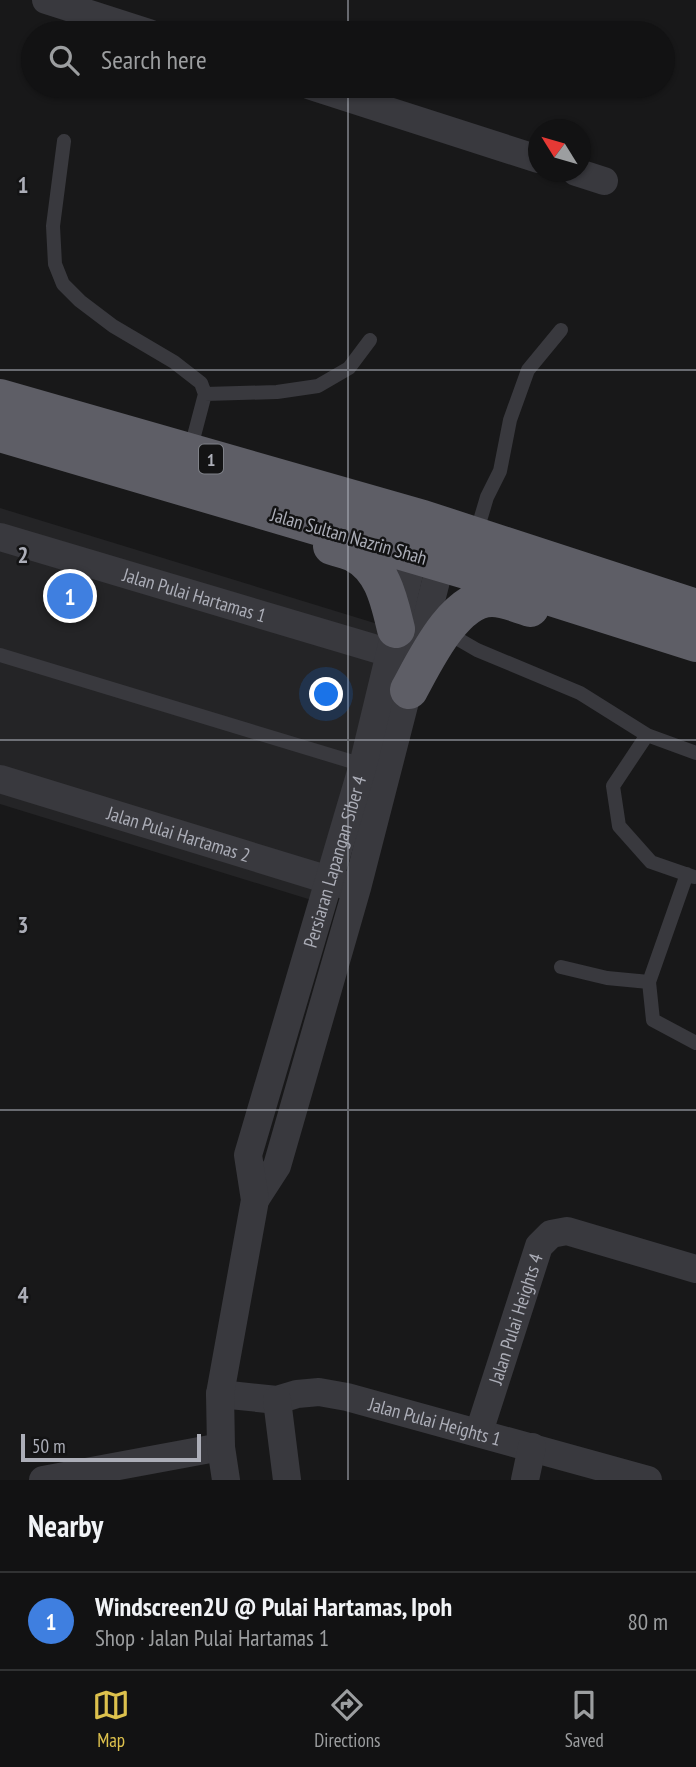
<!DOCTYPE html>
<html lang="en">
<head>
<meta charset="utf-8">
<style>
	body { margin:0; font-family:"PT Sans Narrow",sans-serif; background:#1f2021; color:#f1f3f6 }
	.compass { position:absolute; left:528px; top:119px; width:63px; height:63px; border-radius:50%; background:#121213; box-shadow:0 2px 5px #0004; rotate:307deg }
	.scale { position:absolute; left:21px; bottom:18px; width:180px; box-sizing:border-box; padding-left:7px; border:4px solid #acaeb8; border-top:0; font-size:19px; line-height:24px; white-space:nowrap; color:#acaeb8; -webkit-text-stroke:5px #131314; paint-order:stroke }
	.you { position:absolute; left:327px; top:695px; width:24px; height:24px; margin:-18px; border:5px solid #fff; border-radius:50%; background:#1a73e8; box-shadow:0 0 0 10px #1a73e833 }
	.badge { display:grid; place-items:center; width:46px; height:46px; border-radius:50%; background:#ddc14d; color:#fff; font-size:23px; font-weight:700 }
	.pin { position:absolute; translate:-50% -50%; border:4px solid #fff; box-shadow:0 2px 7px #0006 }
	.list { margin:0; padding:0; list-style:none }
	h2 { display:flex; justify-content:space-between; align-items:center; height:91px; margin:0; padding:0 28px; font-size:30px }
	h2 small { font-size:23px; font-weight:400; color:#9c9ea0 }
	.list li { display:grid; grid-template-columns:46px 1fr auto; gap:21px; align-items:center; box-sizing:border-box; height:98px; padding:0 28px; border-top:2px solid #313233 }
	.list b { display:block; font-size:26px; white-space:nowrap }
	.list p { margin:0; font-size:23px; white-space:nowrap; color:#9c9ea0 }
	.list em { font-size:23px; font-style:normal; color:#9c9ea0 }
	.icon { flex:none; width:38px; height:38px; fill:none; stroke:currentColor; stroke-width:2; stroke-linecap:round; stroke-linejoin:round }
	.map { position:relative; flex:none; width:696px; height:1480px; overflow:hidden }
	.search { position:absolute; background:#121213; box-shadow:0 2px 5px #0004; left:21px; right:21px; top:21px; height:77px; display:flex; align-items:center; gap:18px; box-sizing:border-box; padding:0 24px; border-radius:38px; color:#9c9ea0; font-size:26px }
	.sheet { height:189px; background:#121213 }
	nav { display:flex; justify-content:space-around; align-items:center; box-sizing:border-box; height:98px; border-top:2px solid #313233; background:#121213; font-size:19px; color:#9c9ea0 }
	nav a { display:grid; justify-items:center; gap:4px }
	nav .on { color:#ddc14d }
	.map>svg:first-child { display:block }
</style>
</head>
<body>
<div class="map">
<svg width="696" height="1480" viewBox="0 0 696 1480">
	<rect width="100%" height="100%" fill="#181819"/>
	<!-- built -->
	<path fill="#242426" d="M0,508L394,629L318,902L0,804Z"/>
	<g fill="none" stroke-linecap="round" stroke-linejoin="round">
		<!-- service -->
		<path stroke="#39393e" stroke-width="14" d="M64,141L53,226L55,264L63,284L80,301L113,326L174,362L201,383L205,394L190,451
			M205,394L277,392L318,386L349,368L370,340
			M476,534L487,497L500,471L510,420L528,370L561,330
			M446,632L477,650L580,693L647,735L696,753
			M0,655L363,765
			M647,735L613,786L619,826L651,862L694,877
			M687,874L649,982L653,1020L696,1043
			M561,967L607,978L649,982"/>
		<!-- minor -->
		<g stroke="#39393e" stroke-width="28">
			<path d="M46,0L149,33"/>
			<path d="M311,86L538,159"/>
			<path d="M576,172L604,181"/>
			<path id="s1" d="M0,537L390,653"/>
			<path id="s2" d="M0,779L345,885"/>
			<path d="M255,1200L277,1166L357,888L445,546"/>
			<path id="s3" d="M220,1394L277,1400L297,1394L319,1392L347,1397L648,1480"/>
			<path d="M277,1400L287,1480"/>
			<path id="s4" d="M479,1432L539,1246L551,1234L567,1231L696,1269"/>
			<path d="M43,1480L221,1447"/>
			<path id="s5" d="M226,1480L221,1447L220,1394L255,1200L248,1155L363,765L418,537"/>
			<path d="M525,1480L532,1447"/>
		</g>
		<!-- trunk -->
		<path stroke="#5e5e66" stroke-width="38" d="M0,398L423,519L696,608
			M0,433L466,570L696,643
			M332,546C339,548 347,550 354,553C383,568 389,600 396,629
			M409,690C425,661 454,598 492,598C504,598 519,604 530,608"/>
	</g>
	<!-- grid -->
	<path fill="none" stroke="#acaeb8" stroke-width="2" stroke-opacity="0.55" d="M348,0V33M348,86V1480M0,370H696M0,740H696M0,1110H696"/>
	<g text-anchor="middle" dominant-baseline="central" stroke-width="5" stroke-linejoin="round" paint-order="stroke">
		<!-- shield labels -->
		<rect fill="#131314" stroke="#7e8087" stroke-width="2" x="199" y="444.5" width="24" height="29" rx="5"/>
		<g font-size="18" font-weight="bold" fill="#acaeb8">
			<text x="211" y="459">1</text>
		</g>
		<!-- street labels -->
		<g font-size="19" fill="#acaeb8" stroke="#131314">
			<text transform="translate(349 536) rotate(16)">Jalan Sultan Nazrin Shah</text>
			<text stroke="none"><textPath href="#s1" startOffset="203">Jalan Pulai Hartamas 1</textPath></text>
			<text stroke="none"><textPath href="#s2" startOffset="187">Jalan Pulai Hartamas 2</textPath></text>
			<text stroke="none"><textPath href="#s5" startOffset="635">Persiaran Lapangan Siber 4</textPath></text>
			<text stroke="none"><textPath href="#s4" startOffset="119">Jalan Pulai Heights 4</textPath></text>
			<text stroke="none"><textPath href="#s3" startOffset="220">Jalan Pulai Heights 1</textPath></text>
		</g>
	</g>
	<g font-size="23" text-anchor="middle" font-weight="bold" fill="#acaeb8" stroke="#131314" stroke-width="5" stroke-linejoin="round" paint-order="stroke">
		<text x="23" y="193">1</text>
		<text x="23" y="563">2</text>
		<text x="23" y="933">3</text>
		<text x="23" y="1303">4</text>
	</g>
</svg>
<svg class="compass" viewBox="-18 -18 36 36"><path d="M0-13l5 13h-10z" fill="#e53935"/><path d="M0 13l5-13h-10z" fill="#9c9ea0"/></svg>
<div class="scale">50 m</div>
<div class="you"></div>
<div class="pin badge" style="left:70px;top:596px;background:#3f7fe0">1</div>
<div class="search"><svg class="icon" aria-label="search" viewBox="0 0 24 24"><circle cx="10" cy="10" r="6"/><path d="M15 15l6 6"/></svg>Search here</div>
</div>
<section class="sheet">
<h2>Nearby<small></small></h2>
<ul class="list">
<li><span class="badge" style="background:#3f7fe0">1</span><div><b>Windscreen2U @ Pulai Hartamas, Ipoh</b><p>Shop · Jalan Pulai Hartamas 1</p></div><em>80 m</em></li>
</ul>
</section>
<nav>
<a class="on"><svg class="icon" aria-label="map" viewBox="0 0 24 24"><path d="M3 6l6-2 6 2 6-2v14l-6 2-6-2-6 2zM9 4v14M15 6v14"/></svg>Map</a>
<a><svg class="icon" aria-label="directions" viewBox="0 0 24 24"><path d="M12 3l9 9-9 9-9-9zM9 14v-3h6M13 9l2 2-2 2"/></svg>Directions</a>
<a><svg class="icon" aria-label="saved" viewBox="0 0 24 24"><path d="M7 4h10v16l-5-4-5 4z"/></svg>Saved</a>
</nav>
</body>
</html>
